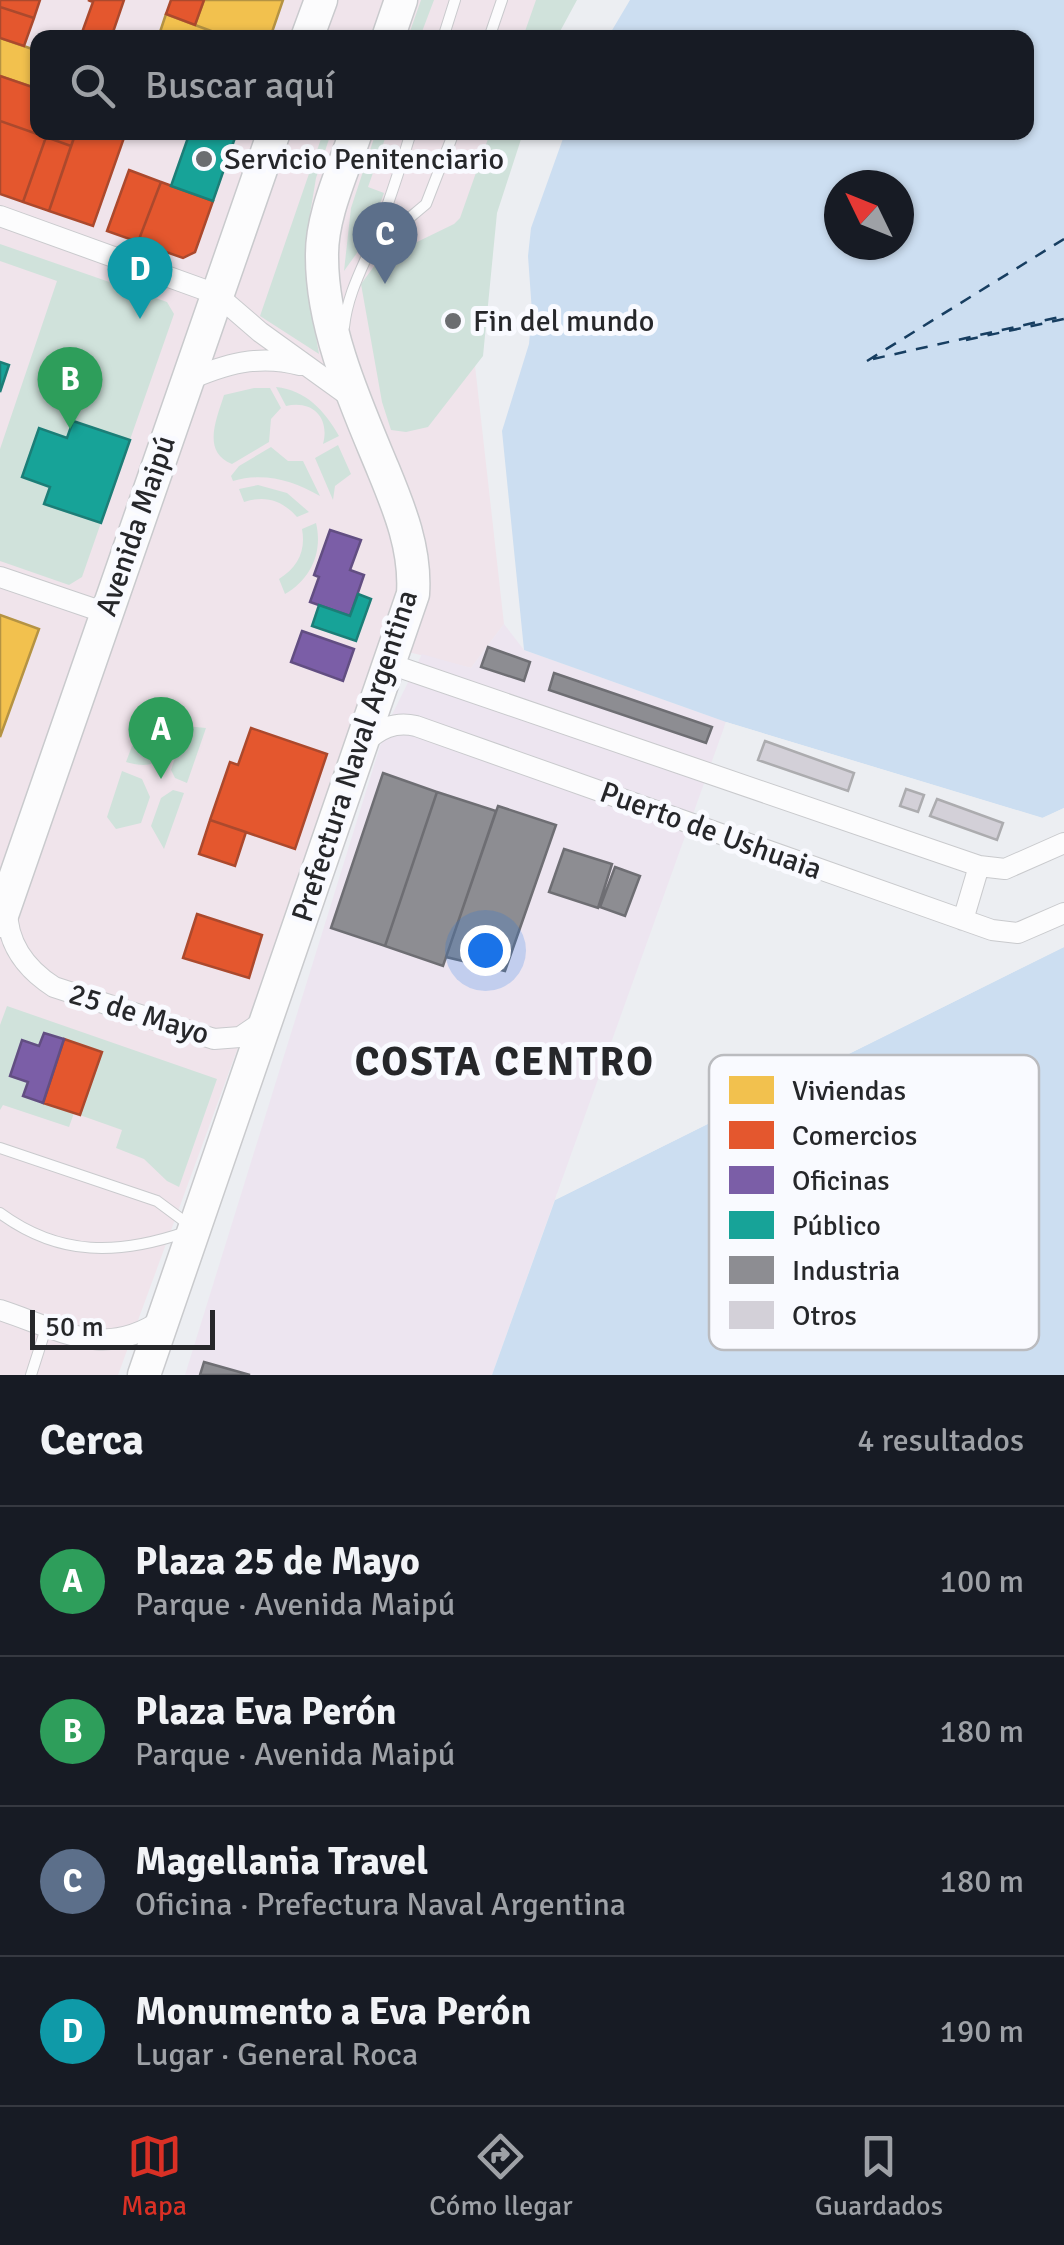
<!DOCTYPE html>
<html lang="es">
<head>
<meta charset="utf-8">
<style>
	body { margin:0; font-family:Signika,sans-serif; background:#242831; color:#f1f3f6 }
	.compass { position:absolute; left:824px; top:170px; width:90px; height:90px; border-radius:50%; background:#171b24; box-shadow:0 2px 8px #0004; rotate:313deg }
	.scale { position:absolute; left:30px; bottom:25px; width:185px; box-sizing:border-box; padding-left:10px; border:5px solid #26272a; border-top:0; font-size:28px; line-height:35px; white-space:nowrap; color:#26272a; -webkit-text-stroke:8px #f9faff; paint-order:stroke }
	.you { position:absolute; left:485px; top:950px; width:35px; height:35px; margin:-25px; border:8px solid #fff; border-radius:50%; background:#1a73e8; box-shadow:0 0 0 15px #1a73e833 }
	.badge { display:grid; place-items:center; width:65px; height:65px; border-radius:50%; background:#d93025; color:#fff; font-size:32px; font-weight:700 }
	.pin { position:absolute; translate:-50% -82px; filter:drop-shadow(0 2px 5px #0008) }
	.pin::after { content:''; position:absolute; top:52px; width:35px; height:30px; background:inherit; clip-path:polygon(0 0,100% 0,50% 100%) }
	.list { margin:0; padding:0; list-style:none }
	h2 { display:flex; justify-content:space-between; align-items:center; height:130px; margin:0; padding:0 40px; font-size:42px }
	h2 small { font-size:32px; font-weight:400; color:#9ea1a6 }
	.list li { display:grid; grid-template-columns:65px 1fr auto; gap:30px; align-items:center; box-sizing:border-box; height:150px; padding:0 40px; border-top:2px solid #363941 }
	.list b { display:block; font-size:38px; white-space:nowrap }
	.list p { margin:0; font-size:32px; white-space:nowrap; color:#9ea1a6 }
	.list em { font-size:32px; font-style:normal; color:#9ea1a6 }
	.icon { flex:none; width:55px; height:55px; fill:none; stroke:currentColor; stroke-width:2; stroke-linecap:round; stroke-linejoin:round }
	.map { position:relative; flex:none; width:1064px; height:1375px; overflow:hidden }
	.search { position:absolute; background:#171b24; box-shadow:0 2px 8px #0004; left:30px; right:30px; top:30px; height:110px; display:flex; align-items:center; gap:25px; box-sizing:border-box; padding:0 35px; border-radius:20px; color:#9ea1a6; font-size:38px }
	.sheet { height:730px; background:#171b24 }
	nav { display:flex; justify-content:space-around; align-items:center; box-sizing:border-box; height:140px; border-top:2px solid #363941; background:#171b24; font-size:28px; color:#9ea1a6 }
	nav a { display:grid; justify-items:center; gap:5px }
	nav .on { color:#d93025 }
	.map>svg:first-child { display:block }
</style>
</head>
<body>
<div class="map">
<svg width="1064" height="1375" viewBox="0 0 1064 1375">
	<rect width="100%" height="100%" fill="#eceef2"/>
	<!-- commercial -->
	<path fill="#f0e4eb" d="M0,0H540L528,37L38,38V132L499,133L462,250L504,624L471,668L385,646L118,1375H0Z"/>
	<!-- industrial -->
	<path fill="#ede5f0" d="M504,624L524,650L726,722L492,1375H185L386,727L422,654L471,668Z"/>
	<!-- green -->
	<path fill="#d0e2db" d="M421,0H434L420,37H408Z
		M536,0H577L557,37H523Z
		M376,132L387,133L368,187L384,193L367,239L344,271L351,208Z
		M323,133H331L316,178L306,238L309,297L319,354L260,316Z
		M490,133H523L497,213L483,356L428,427L406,432L391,430L382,402L361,284L378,261L454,224L460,218Z
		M0,244L167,302L174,314L82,577L69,585L0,561V449L57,281L0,261Z
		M276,387C306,390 325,411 339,436L323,444C330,418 313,400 286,406Z
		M254,388H270L281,408L271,419L269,442L232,464C201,452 217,418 224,395Z
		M338,445L351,474L335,486L333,500L315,458Z
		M271,447L288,461H303L320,496C292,480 264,472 233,481L231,476L239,466Z
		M258,485L287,493L309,512L297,517C282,500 265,495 244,502L239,489Z
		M316,523C323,552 311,579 285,594L279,579C298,567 306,551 302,529Z
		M175,723C164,752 163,773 126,762L132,746Z
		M185,726L206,728L187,783L175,778L171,770Z
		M122,771L142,779L150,797L141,823L116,829L107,817Z
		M173,790L184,793L164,849L151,826L161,798Z
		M7,1006L217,1079L179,1187L167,1181L144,1159L116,1148L122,1130L74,1113L69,1127L3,1105L0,1110V1025Z"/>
	<!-- water -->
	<path fill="#ccdef1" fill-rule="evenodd" d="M630,0H1064V808L1043,818L726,722L524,650L502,431L529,344L532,312L528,256L531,228L565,133L1026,132V38L608,37ZM839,185H899V245H839Z
		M1064,947V1375H492L555,1200Z"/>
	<!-- pier -->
	<path fill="#eceef2" d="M726,722L1042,818L1064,808V813L1041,823L724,727Z
		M1064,942V947L555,1200L557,1193Z"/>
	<!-- homes -->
	<path fill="#f2c14e" stroke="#b59343" stroke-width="2.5" d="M204,0H283L270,38H230L195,25Z
		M166,14L195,25L230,38H158Z
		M0,38L38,51V89L0,76Z
		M0,615L39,629L0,737Z"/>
	<!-- shops -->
	<path fill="#e4572e" stroke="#ab492d" stroke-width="2.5" d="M0,0H40L34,18L0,7Z
		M88,0H124L111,38H80L93,2Z
		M171,0H204L195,25L166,14Z
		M0,7L34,18L24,46L0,38Z
		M0,76L38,89V132H76L71,146L0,121Z
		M0,121L46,137L23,202L0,194Z
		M76,132H126L93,226L49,211Z
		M46,137L71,146L49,211L23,202Z
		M129,170L161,182L138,242L107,231Z
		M161,182L213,201L195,252L183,258L138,242Z
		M251,728L327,754L295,849L210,820L230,762L238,765Z
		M210,820L246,832L235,866L199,854Z
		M197,914L262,935L249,978L183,958Z
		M64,1039L102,1052L80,1115L43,1103Z"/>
	<!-- offices -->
	<path fill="#7b5ea7" stroke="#624e82" stroke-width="2.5" d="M330,530L361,540L350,570L364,575L350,616L310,602L319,577L314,575Z
		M302,631L354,649L343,681L291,662Z
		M44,1033L64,1039L43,1103L23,1096L28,1082L10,1076L22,1040L39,1046Z"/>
	<!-- public -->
	<path fill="#17a398" stroke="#1c7e77" stroke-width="2.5" d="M190,132H237L213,201L171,186Z
		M0,362L9,365L0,392Z
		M73,421L130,440L101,523L44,504L50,487L22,477L39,428L67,438Z
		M358,594L371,599L356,641L312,626L319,605L350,616Z"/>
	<!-- industry -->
	<path fill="#8d8d92" stroke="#6e6e73" stroke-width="2.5" d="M488,647L530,662L524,681L481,667Z
		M554,673L712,727L706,743L549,690Z
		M383,773L437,792L385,946L331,928Z
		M437,792L496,811L443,966L385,946Z
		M498,806L556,825L505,971L446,957Z
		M564,849L612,864L598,908L549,892Z
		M615,867L640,876L625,916L600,907Z
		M204,1362L250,1375H200Z"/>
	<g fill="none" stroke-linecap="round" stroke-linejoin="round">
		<!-- ferry -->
		<path stroke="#173e61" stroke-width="2.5" stroke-dasharray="12 10" stroke-linecap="butt" d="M966,340L1064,319
			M873,359L1064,316
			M867,361L1064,239"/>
	</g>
	<!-- building -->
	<path fill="#d3d0d8" stroke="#acacaf" stroke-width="2.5" d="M765,741L854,773L848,791L758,760Z
		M906,789L924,795L918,812L900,806Z
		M937,799L1003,823L997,840L930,816Z"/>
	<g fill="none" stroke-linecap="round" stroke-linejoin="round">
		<!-- service casing -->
		<g stroke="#c9cacd" stroke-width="12">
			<path id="service" d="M443,38L455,0
				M489,38L502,0
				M370,251L426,204L454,132
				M344,327C348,290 365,264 378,230C391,198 401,165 411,132
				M0,1148L157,1201L188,1224
				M0,1213C60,1257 119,1255 186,1232
				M31,1375L47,1325"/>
		</g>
		<!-- minor casing -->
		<g stroke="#c9cacd" stroke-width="22">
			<path id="minor" d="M0,216L216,294L260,332L353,399
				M186,381C225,364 258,354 300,365
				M0,577L106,613
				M390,664L979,866L1005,869L1064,843
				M363,744C379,729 394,721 416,726L992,930L1018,933L1064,913
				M7,909C7,944 26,969 54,987L214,1039L240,1037L265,1020
				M963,920L979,866
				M0,1310C61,1330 104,1360 163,1319"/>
		</g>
		<!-- primary casing -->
		<g stroke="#c9cacd" stroke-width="35">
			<path id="primary" d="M307,38L321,0
				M388,38L401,0
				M0,921L274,132
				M144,1375L413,594C416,550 400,510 383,469C356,404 322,329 322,257C321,216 343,171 356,132"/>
		</g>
		<!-- service -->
		<use href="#service" stroke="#fcfcfd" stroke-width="10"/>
		<!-- minor -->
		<use href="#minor" stroke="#fcfcfd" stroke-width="20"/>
		<!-- primary -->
		<use href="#primary" stroke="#fcfcfd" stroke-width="32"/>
	</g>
	<!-- markers -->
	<g fill="#6b6d70" stroke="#f9faff" stroke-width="4">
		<circle cx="204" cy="159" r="10"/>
		<circle cx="453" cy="321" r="10"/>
	</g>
	<g text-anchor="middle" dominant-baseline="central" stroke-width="10" stroke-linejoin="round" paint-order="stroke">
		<!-- poi labels -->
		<g font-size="30" fill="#26272a" stroke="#f9faff" text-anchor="start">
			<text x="224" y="159">Servicio Penitenciario</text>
			<text x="473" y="321">Fin del mundo</text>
		</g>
		<!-- street labels -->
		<g font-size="30" fill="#26272a" stroke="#f9faff">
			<text transform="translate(136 526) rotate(-71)">Avenida Maipú</text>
			<text transform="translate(355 756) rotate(-72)">Prefectura Naval Argentina</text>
			<text transform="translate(711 831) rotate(20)">Puerto de Ushuaia</text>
			<text transform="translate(139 1014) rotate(17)">25 de Mayo</text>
		</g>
		<!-- district labels -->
		<g font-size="40" font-weight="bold" letter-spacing="2.5" fill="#26272a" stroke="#f9faff">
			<text x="505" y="1062">COSTA CENTRO</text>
		</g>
	</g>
	<!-- legend -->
	<rect x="709" y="1055" width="330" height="295" rx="15" fill="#f9faff" stroke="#babbbf" stroke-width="2.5"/>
	<rect x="729" y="1076" width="45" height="28" fill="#f2c14e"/>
	<rect x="729" y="1121" width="45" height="28" fill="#e4572e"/>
	<rect x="729" y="1166" width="45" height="28" fill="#7b5ea7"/>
	<rect x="729" y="1211" width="45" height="28" fill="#17a398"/>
	<rect x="729" y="1256" width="45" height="28" fill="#8d8d92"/>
	<rect x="729" y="1301" width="45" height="28" fill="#d3d0d8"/>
	<g font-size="28" fill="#26272a">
		<text x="792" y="1100">Viviendas</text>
		<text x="792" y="1145">Comercios</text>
		<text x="792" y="1190">Oficinas</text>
		<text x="792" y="1235">Público</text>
		<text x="792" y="1280">Industria</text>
		<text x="792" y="1325">Otros</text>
	</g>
</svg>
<svg class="compass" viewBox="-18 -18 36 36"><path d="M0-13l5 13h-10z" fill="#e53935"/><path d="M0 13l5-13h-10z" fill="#9ea1a6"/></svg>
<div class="scale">50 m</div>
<div class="you"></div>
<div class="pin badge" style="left:161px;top:779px;background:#2e9e5b">A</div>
<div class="pin badge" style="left:70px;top:429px;background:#2e9e5b">B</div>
<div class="pin badge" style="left:385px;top:284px;background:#5c6f8a">C</div>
<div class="pin badge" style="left:140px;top:319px;background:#0f9aa8">D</div>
<div class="search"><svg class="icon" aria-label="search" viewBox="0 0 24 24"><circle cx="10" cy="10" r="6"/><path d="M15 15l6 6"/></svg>Buscar aquí</div>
</div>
<section class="sheet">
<h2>Cerca<small>4 resultados</small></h2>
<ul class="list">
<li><span class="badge" style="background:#2e9e5b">A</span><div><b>Plaza 25 de Mayo</b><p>Parque · Avenida Maipú</p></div><em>100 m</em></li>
<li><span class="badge" style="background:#2e9e5b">B</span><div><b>Plaza Eva Perón</b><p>Parque · Avenida Maipú</p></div><em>180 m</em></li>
<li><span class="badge" style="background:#5c6f8a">C</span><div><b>Magellania Travel</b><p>Oficina · Prefectura Naval Argentina</p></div><em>180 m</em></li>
<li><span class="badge" style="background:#0f9aa8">D</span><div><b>Monumento a Eva Perón</b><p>Lugar · General Roca</p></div><em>190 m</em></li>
</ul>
</section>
<nav>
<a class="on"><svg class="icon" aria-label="map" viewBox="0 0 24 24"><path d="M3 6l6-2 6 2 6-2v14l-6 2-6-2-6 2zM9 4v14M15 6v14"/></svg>Mapa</a>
<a><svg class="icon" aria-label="directions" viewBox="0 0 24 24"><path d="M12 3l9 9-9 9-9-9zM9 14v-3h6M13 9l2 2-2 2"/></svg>Cómo llegar</a>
<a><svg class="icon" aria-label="saved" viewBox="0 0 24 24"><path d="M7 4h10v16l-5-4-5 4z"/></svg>Guardados</a>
</nav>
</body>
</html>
